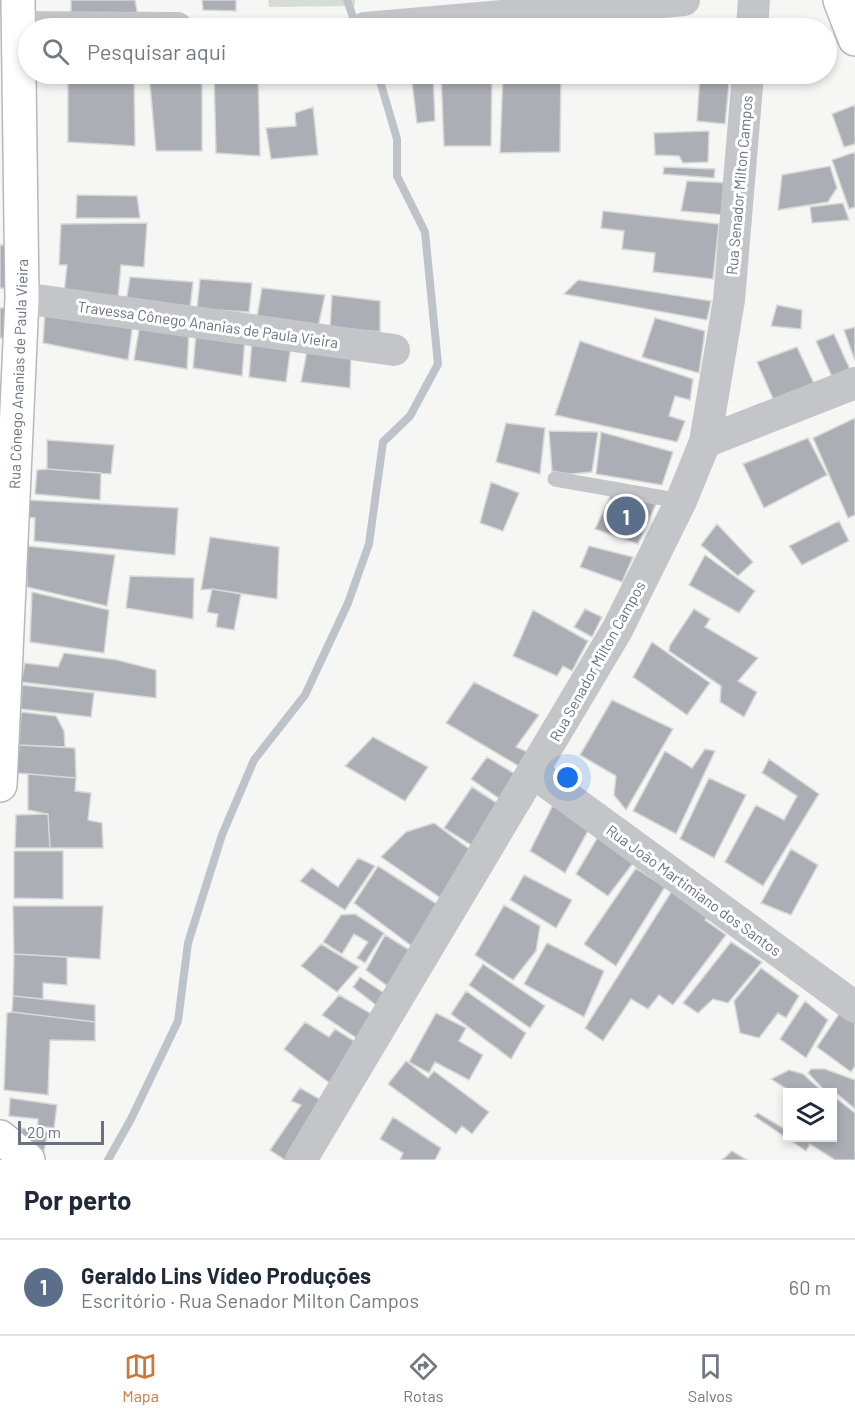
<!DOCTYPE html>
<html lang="pt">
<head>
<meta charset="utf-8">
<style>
	body { margin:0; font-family:Barlow,sans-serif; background:#f2f2f3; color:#1f2937 }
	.controls { position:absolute; right:18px; bottom:18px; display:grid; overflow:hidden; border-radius:0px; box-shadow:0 3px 9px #0003 }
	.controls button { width:54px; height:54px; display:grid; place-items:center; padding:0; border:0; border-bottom:2px solid #e0e1e3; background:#fff; color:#1f2937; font:30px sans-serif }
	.scale { position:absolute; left:18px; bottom:15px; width:86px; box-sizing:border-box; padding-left:6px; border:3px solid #697281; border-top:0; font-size:16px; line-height:21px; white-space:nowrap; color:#697281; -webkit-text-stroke:4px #fff; paint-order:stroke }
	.you { position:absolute; left:568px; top:778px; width:21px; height:21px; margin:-15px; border:4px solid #fff; border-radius:50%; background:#1a73e8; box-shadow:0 0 0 9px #1a73e833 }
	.badge { display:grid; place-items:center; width:39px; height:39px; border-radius:50%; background:#cf773b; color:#fff; font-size:20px; font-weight:700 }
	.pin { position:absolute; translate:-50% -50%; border:3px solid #fff; box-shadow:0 2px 6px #0006 }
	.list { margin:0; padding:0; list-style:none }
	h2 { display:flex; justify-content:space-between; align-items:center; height:78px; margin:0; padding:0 24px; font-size:26px }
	h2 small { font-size:20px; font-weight:400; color:#747a83 }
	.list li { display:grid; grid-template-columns:39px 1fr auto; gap:18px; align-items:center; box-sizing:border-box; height:96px; padding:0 24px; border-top:2px solid #e0e1e3 }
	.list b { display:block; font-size:22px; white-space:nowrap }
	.list p { margin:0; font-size:20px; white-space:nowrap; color:#747a83 }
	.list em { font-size:20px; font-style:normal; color:#747a83 }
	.icon { flex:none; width:33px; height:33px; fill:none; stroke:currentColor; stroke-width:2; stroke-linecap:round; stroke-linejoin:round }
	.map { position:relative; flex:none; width:855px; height:1160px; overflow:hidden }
	.search { position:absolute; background:#fff; box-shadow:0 3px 9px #0003; left:18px; right:18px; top:18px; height:66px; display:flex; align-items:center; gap:15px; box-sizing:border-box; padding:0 21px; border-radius:33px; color:#747a83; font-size:22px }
	.sheet { height:174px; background:#fff }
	nav { display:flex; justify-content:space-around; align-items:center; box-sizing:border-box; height:84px; border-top:2px solid #e0e1e3; background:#fff; font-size:16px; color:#747a83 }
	nav a { display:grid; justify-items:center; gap:3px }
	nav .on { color:#cf773b }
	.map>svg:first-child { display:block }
</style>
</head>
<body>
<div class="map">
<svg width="855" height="1160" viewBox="0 0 855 1160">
	<rect width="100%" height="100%" fill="#f6f6f4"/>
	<!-- green -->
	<path fill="#d7ddd5" d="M268,0H355V6L269,7Z"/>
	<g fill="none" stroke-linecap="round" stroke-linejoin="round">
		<!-- stream -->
		<path stroke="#bdc3c9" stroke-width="8" d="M347,0L357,28
			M108,1160L131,1119L178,1021L188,943L222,835L254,760L305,695L348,603L369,544L383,442L410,416L438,364L425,232L397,176V139L378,74"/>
	</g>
	<!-- building -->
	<path fill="#abafb5" stroke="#d8d8d6" stroke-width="1.5" d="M71,0H135L138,17L71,15Z
		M202,0H236V11L203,10Z
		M68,74H134L135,146L68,142Z
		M149,74H202V151H156Z
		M214,74H258L260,156L216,153Z
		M411,74H433L435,121L417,123Z
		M441,74H492L491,146H444Z
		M503,74H561L560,152L500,153Z
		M700,74H730L725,124L697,121Z
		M855,105V144L844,147L832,114Z
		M313,107L318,155L271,159L266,128L296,126L295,113Z
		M709,131L708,162L683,163L679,156L655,155L654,133Z
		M855,152V207L849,209L832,160Z
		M830,166L837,188L828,202L778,210L782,175Z
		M664,167L715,169L714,178L663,174Z
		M687,181L730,183L725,215L681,211Z
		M77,195L137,196L140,218H76Z
		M843,203L849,220L812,223L810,207Z
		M603,211L719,224L713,279L653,272L655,253L622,249L624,231L601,228Z
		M147,223L144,267L121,265L118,299L64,295L67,265H59L61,224Z
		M0,245H19L18,289L0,288Z
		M130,277L193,282L190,309L126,302Z
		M200,279L252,283L249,312L197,309Z
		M578,280L711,301L707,320L564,294Z
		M262,288L325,295L318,327L257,317Z
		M332,295L380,301V332L330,327Z
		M777,305L802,310L801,329L771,326Z
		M0,308H13L10,338H0Z
		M45,312L133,323L128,360L43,343Z
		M655,318L705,331L699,373L642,357Z
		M140,324L189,330L187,369L134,360Z
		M855,327V361L844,330Z
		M196,334L245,339L242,376L193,368Z
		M834,334L852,374L833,379L816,341Z
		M252,340L291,345L286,382L249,377Z
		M580,341L693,379L690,400L675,396L669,416L685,421L677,442L555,415Z
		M308,346L351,354L350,388L301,382Z
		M797,347L818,392L777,408L757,362Z
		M855,418V515L848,518L813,438Z
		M506,423L545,428L540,474L496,462Z
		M549,431L598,432L592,472L570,474L552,471Z
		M601,432L673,452L662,485L596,474Z
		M808,438L827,475L764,508L743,464Z
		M47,440L114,445L111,474L47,469Z
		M47,469L101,473L100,500L35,494L37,470Z
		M491,482L519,493L503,531L480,523Z
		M612,493L656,504L638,544L595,529Z
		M27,500L178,508L175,555L34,541L35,518L25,517Z
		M839,521L849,541L802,565L789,546Z
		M717,524L753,562L738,576L701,545Z
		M210,537L279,547L277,599L212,589L201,590Z
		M27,546L115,555L107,606L27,587Z
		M589,546L633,557L622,582L580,567Z
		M705,555L755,591L739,613L689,585Z
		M130,576L194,578L193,619L126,608Z
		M212,589L241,594L234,630L216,627L218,614L207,612Z
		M32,592L109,610L104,653L30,642Z
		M585,609L602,617L592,637L574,627Z
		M694,609L710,619L705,627L758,658L738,681L757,692L744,717L720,702L721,686L669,651L670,645Z
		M533,610L588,641L572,671L563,666L557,676L513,656Z
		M652,642L710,683L687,715L633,677Z
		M64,653L117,660L156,670V698L21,682L25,663L58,667Z
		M474,682L539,715L516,747L530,753L522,768L446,723Z
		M22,685L94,693L91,717L21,709Z
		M612,700L673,729L626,810L614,795L616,776L580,755Z
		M21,712L56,716L64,731L65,747L19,745Z
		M373,737L428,767L405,801L345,766Z
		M19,745L75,748L76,778L17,773Z
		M705,749L715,751L676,834L633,811L665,751L692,768Z
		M487,757L515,774L500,799L471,779Z
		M769,759L819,794L763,886L725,862L756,805L784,820L797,796L762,773Z
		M28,774L76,778L75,791L91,793L88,820L102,823L103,848H50L48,814L28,810Z
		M709,778L746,795L714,858L680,839Z
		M472,787L503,807L479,850L444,828Z
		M554,803L589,829L565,873L530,851Z
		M48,814L50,848H15L16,815Z
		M434,823L476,854L448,903L381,857L406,832Z
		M599,835L637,858L608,896L576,874Z
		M791,849L818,865L791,915L761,903Z
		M14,851H63V899L14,898Z
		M358,858L375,866L345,910L300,881L312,868L338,887Z
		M378,866L443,908L413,947L354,903Z
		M636,868L665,887L616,966L584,944Z
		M524,875L572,900L556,928L510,900Z
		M675,886L711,912L705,920L726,935L673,1005L659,995L648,1009L631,999L603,1041L585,1028Z
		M504,905L540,926L536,951L513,980L475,955Z
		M13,906H103L100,959L14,954Z
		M355,914L384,933L365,963L357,958L368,942L354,934L342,954L323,942L341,915Z
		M385,935L416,954L394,991L366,970Z
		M731,942L762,962L728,1003L713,999L698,1013L683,1003Z
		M547,943L604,971L584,1017L524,984Z
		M321,944L359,967L337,992L301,966Z
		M14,954L67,957V985L43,983V999L13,996Z
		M483,964L545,1006L530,1028L469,985Z
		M761,968L799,996L786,1018L778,1013L759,1038L740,1033L734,1001Z
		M360,977L387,995L381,1009L353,987Z
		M466,991L526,1033L511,1059L451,1014Z
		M339,995L375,1016L361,1041L322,1015Z
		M13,996L95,1005V1022L12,1012Z
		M805,1001L828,1020L806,1058L780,1039Z
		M843,1008L855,1017V1066L851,1072L817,1047Z
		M12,1012L95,1022V1041L50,1040L48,1095L4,1090L7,1013Z
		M436,1013L466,1028L459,1041L483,1055L469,1080L435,1062L429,1073L409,1062Z
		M305,1022L329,1037L335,1029L354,1041L331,1084L284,1049Z
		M406,1061L428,1078L434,1071L489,1112L472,1134L462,1126L456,1134L388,1084Z
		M811,1069H825L855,1080V1109L834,1091L826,1092L808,1073Z
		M789,1070L803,1074L823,1092H791L771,1079Z
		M300,1088L323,1101L288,1160H285L270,1150L301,1105L291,1101Z
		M832,1095L855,1113V1160H835L810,1144L806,1151L754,1116L758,1113L788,1131V1138H832Z
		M10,1098L57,1105L54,1128L38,1126V1119L9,1116Z
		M393,1117L441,1148L435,1160H400L403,1153L380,1139Z
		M20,1128L48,1132L44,1151L28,1144Z
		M732,1151L747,1160H722Z"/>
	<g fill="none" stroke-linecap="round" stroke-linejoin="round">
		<!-- secondary casing -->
		<g stroke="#b5b8bd" stroke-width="36">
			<path id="secondary" d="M840,0L855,39
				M0,785L22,298L18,0
				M0,1137L28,1160"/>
		</g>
		<!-- lane -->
		<path stroke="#c3c5c8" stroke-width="15" d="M555,479L681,501"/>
		<!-- street -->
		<path stroke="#c3c5c8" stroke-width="32" d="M19,27L177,28
			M365,28L684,0
			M752,28L754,0
			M22,298L394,350
			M705,442L855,383
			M534,773L855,1007
			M301,1160L617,630L681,501L705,442L729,300L748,74"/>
		<!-- secondary -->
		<use href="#secondary" stroke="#fff" stroke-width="33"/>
	</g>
	<g text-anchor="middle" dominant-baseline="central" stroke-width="6" stroke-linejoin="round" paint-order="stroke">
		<!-- street labels -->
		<g font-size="15" fill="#697281" stroke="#fff">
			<text transform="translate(739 185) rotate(-85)">Rua Senador Milton Campos</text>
			<text transform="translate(208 324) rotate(8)">Travessa Cônego Ananias de Paula Vieira</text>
			<text transform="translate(18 374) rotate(-88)">Rua Cônego Ananias de Paula Vieira</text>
			<text transform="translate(597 661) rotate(-61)">Rua Senador Milton Campos</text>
			<text transform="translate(694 890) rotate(36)">Rua João Martimiano dos Santos</text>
		</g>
	</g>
</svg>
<div class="controls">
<button><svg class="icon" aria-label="layers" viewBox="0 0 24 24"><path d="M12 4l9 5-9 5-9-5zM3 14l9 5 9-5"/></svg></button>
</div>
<div class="scale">20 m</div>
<div class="you"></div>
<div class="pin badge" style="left:626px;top:516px;background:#5c6f8a">1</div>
<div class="search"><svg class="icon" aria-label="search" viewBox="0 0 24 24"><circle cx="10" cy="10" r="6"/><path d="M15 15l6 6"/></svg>Pesquisar aqui</div>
</div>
<section class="sheet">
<h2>Por perto<small></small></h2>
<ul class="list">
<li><span class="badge" style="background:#5c6f8a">1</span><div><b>Geraldo Lins Vídeo Produções</b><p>Escritório · Rua Senador Milton Campos</p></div><em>60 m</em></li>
</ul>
</section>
<nav>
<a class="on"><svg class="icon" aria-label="map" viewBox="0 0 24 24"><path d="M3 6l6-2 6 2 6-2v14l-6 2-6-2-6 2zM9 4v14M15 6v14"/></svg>Mapa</a>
<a><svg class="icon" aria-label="directions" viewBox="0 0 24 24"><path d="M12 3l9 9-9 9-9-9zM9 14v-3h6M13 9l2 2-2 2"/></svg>Rotas</a>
<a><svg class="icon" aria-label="saved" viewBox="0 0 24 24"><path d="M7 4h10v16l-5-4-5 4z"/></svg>Salvos</a>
</nav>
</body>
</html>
